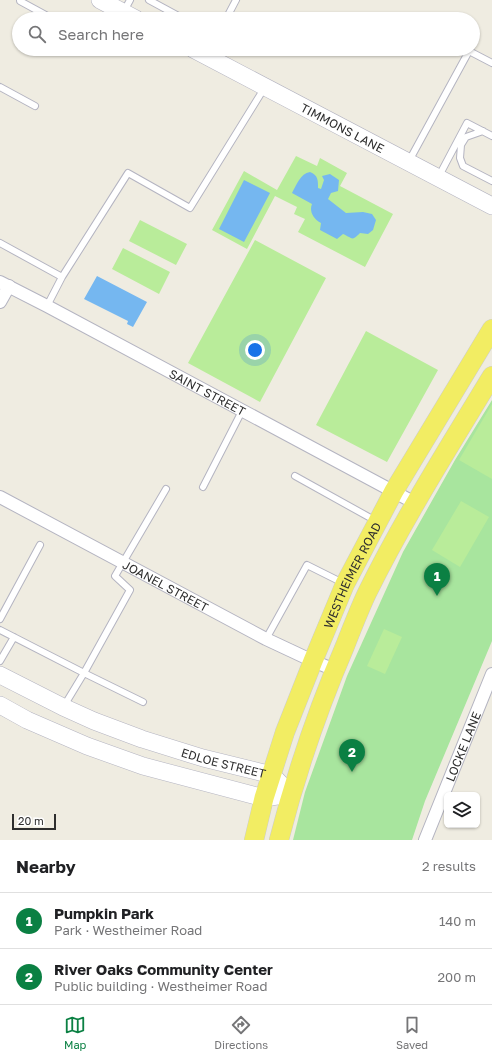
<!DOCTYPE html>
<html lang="en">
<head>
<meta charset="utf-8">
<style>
	body { margin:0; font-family:"Golos Text",sans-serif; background:#f6f6f6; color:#202124 }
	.controls { position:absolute; right:12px; bottom:12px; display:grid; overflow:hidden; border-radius:6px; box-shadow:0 1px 3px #0004 }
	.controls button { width:36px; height:36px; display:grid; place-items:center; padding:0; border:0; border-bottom:1px solid #e0e0e0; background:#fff; color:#202124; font:20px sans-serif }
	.scale { position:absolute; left:12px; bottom:10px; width:44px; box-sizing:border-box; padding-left:4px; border:2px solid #2e2e2e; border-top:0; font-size:11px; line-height:14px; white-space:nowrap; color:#2e2e2e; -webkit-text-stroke:3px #fff; paint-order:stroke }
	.you { position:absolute; left:255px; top:350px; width:14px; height:14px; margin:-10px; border:3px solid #fff; border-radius:50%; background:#1a73e8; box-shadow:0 0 0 6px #1a73e833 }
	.badge { display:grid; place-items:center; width:26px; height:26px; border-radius:50%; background:#0b8043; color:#fff; font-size:13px; font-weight:700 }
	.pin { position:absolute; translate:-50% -33px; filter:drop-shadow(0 1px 2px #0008) }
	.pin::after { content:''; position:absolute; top:21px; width:14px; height:12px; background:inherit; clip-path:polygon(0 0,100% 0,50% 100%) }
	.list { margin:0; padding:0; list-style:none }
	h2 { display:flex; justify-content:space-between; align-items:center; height:52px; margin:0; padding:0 16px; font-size:17px }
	h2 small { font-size:13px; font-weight:400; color:#757577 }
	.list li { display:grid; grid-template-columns:26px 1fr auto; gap:12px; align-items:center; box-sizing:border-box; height:56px; padding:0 16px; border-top:1px solid #e0e0e0 }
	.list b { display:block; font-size:15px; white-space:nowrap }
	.list p { margin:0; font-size:13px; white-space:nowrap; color:#757577 }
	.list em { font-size:13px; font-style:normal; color:#757577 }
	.icon { flex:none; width:22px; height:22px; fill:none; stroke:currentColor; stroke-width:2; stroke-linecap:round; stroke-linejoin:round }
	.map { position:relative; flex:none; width:492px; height:840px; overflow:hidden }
	.search { position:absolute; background:#fff; box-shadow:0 1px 3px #0004; left:12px; right:12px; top:12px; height:44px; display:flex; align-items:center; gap:10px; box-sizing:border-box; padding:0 14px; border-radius:22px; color:#757577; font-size:15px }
	.sheet { height:164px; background:#fff }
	nav { display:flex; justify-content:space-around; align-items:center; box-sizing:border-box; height:56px; border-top:1px solid #e0e0e0; background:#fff; font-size:11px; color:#757577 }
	nav a { display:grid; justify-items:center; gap:2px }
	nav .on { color:#0b8043 }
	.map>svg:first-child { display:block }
</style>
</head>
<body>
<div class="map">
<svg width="492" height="840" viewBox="0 0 492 840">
	<rect width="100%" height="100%" fill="#efece1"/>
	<!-- green -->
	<path fill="#a8e59e" d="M492,400V641L425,801L412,840H293L305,792L347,676L403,552L455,460Z"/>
	<!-- pitch -->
	<path fill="#b9ec9a" d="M296,156L317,166L320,158L347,173L340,186L393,214L365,267L298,232L305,219L294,214L297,207L275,196L247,249L212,230L244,171L277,190Z
		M140,220L187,244L176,265L129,241Z
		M255,240L326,278L260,402L188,363Z
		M123,248L170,272L159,294L112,269Z
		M366,331L438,370L387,462L316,425Z
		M492,404V479L459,460Z
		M461,501L489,517L460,567L432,550Z
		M384,629L402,637L385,674L367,666Z"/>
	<!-- water -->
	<path fill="#75b7f0" d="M310,172C318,175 318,180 318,188L321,189L324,180L322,176L330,174L339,180L338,191L331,193L328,199L346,213L363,212L372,214L376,220L373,230L368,234L360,233C351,242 353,238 343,234L337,239L320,230L321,223C313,219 309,211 312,204L292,193C297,184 300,174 310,172Z
		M244,180L270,193L244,242L219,229Z
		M97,276L147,302L133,327L127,324L128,321L84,299Z"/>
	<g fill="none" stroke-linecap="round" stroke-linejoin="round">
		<!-- lane casing -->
		<g stroke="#b4b4c1" stroke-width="8">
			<path id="lane" d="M20,0V1L53,19
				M149,0L184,19
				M124,11L130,0
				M226,19L236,0
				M0,87L35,106
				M483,131L466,137L461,145L460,158L463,166L492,181
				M409,161L469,51L492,63
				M439,176L467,123L492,136
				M0,243L62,277
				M47,306L62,277L128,173L190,208L265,87
				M295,476L376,521
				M203,487L242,411
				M0,619L40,545
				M0,630L84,673L64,706
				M266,639L307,565L343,583
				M0,661L14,637
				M143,702L84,673L130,590L115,576L166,489"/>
		</g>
		<!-- street casing -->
		<g stroke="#b4b4c1" stroke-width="14">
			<g id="street">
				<path id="s1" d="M0,282L47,306L415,503"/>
				<path d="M0,302L9,286"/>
				<path id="s2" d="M0,497L266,639L313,661L335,670"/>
				<path id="s3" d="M425,840L492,674"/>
			</g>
		</g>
		<!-- secondary casing -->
		<g stroke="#b4b4c1" stroke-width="18">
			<g id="secondary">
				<path d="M100,0L136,19"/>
				<path id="s4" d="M193,49L492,206"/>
				<path id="s5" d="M0,675L63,707L94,721L142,739L203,758L272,775L290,794"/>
				<path d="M0,705L27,720L87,746L143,766L264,798L290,794"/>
			</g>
		</g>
		<!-- primary casing -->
		<g stroke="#cdcdcd" stroke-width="20">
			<g id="primary">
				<path id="s6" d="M254,840L264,798L285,732L313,661L345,584L394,491L492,329"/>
				<path d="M279,840C296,773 318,709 345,646C352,628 359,610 367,593C404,518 449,447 492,376"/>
			</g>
		</g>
		<!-- lane -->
		<use href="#lane" stroke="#fff" stroke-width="6"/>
		<!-- street -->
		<use href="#street" stroke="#fff" stroke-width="12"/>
		<!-- secondary -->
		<use href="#secondary" stroke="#fff" stroke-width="17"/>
		<!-- primary -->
		<use href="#primary" stroke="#f2ed63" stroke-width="19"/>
	</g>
	<g text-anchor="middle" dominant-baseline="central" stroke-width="3" stroke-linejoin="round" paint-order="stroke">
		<!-- street labels -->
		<g font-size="12" fill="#2e2e2e" stroke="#fff">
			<text stroke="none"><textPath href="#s4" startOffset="169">TIMMONS LANE</textPath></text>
			<text stroke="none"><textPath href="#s1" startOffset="235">SAINT STREET</textPath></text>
			<text stroke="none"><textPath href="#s6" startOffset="283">WESTHEIMER ROAD</textPath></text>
			<text stroke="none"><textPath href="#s2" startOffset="188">JOANEL STREET</textPath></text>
			<text stroke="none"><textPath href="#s3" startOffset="101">LOCKE LANE</textPath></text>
			<text stroke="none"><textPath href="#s5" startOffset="241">EDLOE STREET</textPath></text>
		</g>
	</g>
</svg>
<div class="controls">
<button><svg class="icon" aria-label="layers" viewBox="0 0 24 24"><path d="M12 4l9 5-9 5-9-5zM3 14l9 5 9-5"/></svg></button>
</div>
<div class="scale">20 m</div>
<div class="you"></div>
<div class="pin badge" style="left:437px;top:596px">1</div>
<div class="pin badge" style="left:352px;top:772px">2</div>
<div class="search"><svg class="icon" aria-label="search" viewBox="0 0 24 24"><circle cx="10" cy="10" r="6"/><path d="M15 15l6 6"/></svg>Search here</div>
</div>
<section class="sheet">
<h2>Nearby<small>2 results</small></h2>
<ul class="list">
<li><span class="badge">1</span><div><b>Pumpkin Park</b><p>Park · Westheimer Road</p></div><em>140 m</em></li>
<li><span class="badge">2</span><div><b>River Oaks Community Center</b><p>Public building · Westheimer Road</p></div><em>200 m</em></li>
</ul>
</section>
<nav>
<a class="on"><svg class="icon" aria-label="map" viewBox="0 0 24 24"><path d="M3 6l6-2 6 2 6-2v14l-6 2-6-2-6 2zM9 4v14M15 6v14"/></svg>Map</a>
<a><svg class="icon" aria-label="directions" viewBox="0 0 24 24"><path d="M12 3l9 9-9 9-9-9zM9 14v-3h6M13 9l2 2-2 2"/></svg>Directions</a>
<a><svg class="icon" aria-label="saved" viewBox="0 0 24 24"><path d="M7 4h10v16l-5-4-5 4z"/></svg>Saved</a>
</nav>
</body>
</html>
